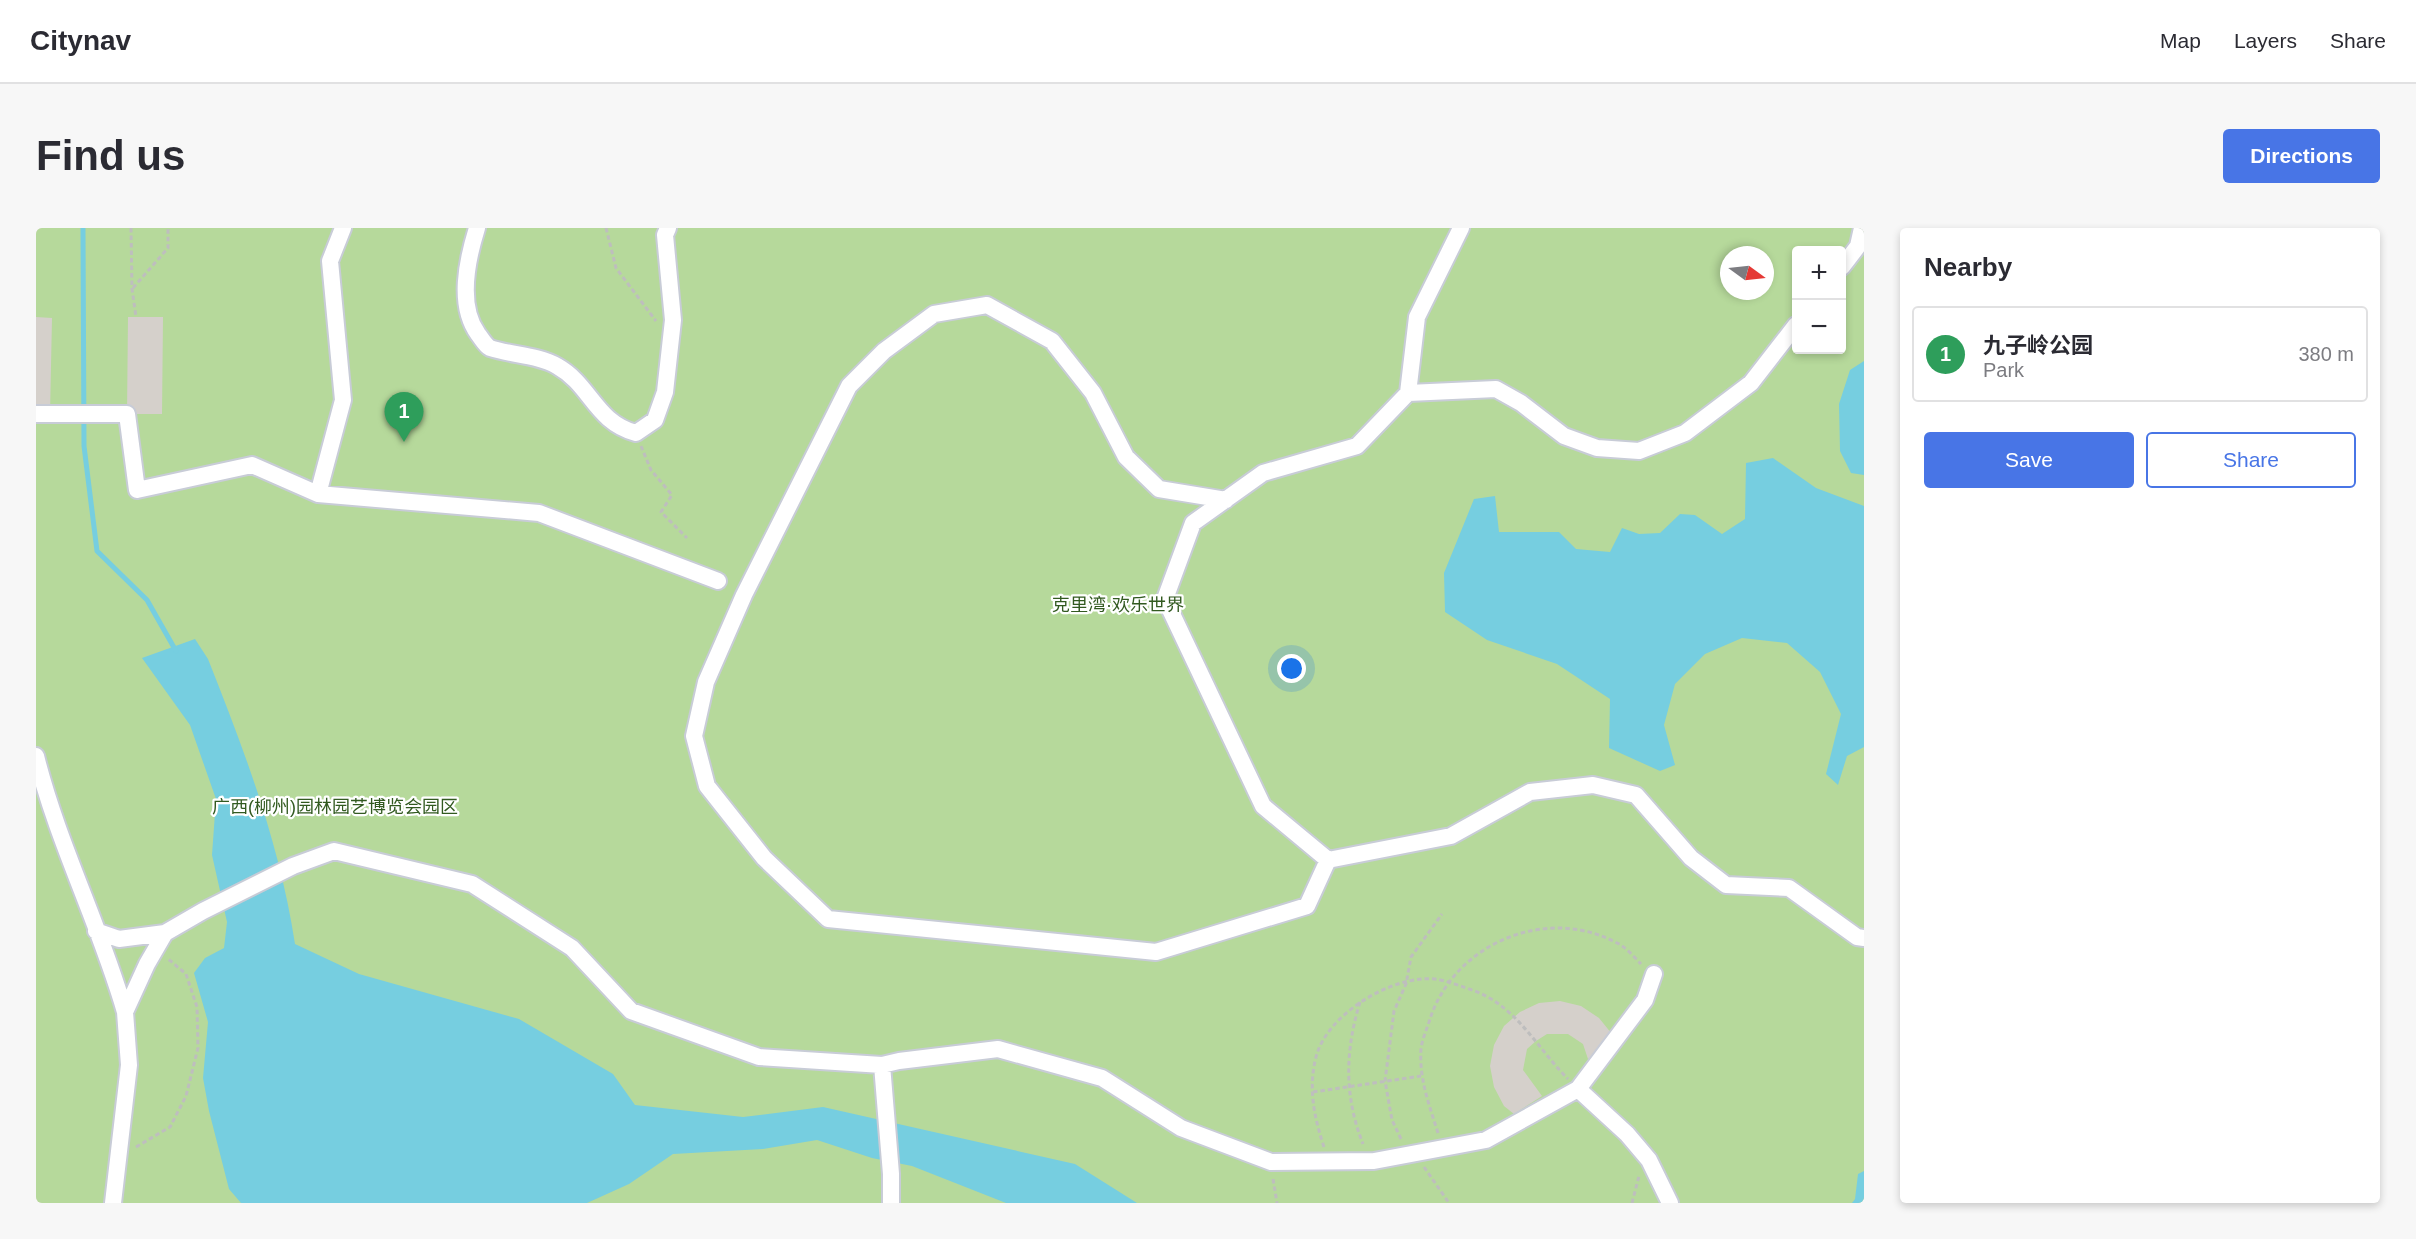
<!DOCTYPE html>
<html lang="en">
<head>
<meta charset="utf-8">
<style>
	body { margin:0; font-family:Helvetica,"Noto Sans SC",sans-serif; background:#f7f7f7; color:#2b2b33 }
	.controls { position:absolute; right:18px; top:18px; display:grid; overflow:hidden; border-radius:6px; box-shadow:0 3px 9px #0003 }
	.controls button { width:54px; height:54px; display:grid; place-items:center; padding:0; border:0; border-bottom:2px solid #e1e1e2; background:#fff; color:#2b2b33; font:30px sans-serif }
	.compass { position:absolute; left:1684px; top:18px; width:54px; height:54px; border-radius:50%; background:#fff; box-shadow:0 3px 9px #0003; rotate:105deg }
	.you { position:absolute; left:1256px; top:441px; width:21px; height:21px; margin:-15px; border:4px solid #fff; border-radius:50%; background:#1a73e8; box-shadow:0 0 0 9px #1a73e833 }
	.badge { display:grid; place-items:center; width:39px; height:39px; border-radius:50%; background:#4875e6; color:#fff; font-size:20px; font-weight:700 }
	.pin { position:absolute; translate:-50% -50px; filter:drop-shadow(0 2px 3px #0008) }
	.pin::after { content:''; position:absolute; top:32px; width:21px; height:18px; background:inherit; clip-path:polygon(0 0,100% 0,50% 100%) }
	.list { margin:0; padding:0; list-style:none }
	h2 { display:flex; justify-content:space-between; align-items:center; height:78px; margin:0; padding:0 24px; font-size:26px }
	h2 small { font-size:20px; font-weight:400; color:#7c7c81 }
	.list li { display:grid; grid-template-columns:39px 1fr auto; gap:18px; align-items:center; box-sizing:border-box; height:96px; margin:0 12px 12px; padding:0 12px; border:2px solid #e1e1e2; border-radius:6px }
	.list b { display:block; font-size:22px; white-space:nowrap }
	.list p { margin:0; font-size:20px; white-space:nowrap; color:#7c7c81 }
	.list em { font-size:20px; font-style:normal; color:#7c7c81 }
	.actions { display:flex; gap:12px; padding:18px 24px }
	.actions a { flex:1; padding:14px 0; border:2px solid #4875e6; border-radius:6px; text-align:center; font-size:21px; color:#4875e6 }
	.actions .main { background:#4875e6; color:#fff }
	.map { position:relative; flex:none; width:1828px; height:975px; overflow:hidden; border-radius:6px }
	header { display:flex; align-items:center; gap:36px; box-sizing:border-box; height:84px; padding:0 30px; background:#fff; border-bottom:2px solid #e1e1e2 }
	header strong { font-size:28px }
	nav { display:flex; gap:33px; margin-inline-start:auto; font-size:21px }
	.intro { display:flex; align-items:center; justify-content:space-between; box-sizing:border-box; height:144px; padding:0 36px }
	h1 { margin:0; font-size:42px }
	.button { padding:15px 27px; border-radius:6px; background:#4875e6; color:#fff; font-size:21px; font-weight:700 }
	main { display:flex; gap:36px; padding:0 36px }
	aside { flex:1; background:#fff; border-radius:6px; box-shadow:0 3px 9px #0003 }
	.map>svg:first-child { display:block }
</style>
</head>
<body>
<header>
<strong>Citynav</strong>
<nav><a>Map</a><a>Layers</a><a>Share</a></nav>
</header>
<div class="intro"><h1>Find us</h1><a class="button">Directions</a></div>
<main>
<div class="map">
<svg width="1828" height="975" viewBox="0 0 1828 975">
	<rect width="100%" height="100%" fill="#e8e0d9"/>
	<!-- green -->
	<path fill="#b6d99b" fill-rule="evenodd" d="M0,0H1828V975H0ZM1760,22H1806V122H1760ZM1693,27H1729V63H1693Z"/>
	<!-- plaza -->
	<path fill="#d5d0cb" d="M0,89L16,90L14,186H0Z
		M92,89H127L126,186H91Z
		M1524,773L1545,778L1563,790L1580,811L1552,831L1547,816L1532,806H1511L1500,813L1491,821L1487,842L1506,868L1478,886L1468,878L1458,859L1454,838L1458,817L1468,798L1484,784L1503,775Z"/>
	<!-- water -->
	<path fill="#76cee0" d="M1828,133V247L1815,245L1804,223L1803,176L1814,142Z
		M1737,230L1780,260L1828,278V519L1811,528L1802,557L1790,546L1805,486L1784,444L1751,415L1706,410L1669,426L1639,456L1628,497L1639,537L1624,543L1573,520L1574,471L1521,436L1451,412L1409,384L1408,345L1438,271L1459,268L1463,304H1523L1540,321L1574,324L1586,300L1603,306L1624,305L1644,286L1659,287L1686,306L1709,291L1710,235Z
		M159,411L172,431C209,524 244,617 259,716L323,746L483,791L577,846L599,877L707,889L787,879L1039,936L1101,975H970L876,938L836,930L781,912L727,921L637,926L593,956L551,975H205L193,961L173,883L167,850L172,794L158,745L169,730L188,720L191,694L176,627L180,571L154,497L106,430Z
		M1828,943V975H1816L1819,971L1822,946Z"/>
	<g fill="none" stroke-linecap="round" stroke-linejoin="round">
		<!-- stream -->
		<path stroke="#76cee0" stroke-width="5" d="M47,0L48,218L61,323L111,372L140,423"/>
		<!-- minor casing -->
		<g stroke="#c8ccd7" stroke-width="20">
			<path id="minor" d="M441,0C431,32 421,77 442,106C446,111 449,117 454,120C475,127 502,127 521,138C555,157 559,194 600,205L619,192L629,164L637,92L629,7L632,0
				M1425,0L1381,89L1372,165L1321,218L1227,245L1157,295L1129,371L1227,578L1292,632L1415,608L1494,564L1557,557L1600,567L1655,630L1690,657L1753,660L1821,709L1828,710
				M1806,39L1822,18L1826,0
				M1372,165L1460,161L1485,175L1528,208L1561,220L1603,223L1649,205L1715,155L1760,97
				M0,186H91L101,262L216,237L282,266L503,285L682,353
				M282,266L307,172L294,33L307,0
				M1190,272L1123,261L1090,229L1057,165L1016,113L951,77L898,86L848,123L813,158L708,367L670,454L658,508L671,558L728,630L792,691L1120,724L1271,678L1292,632
				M0,528C22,616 64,697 89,784
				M60,703L83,711L129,705
				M846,837L855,946V975
				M1542,861L1591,906L1613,932L1634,975
				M77,975L93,837L89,784L111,736L129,705L167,683L257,638L298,623L436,656L536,720L595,783L723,829L846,837L863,833L962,821L1066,850L1145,900L1235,934L1338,933L1450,912L1542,861L1609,772L1618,746"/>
		</g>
		<!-- path -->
		<path stroke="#bebebe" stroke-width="3" stroke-dasharray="4.5 3" stroke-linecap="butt" d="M95,0L96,61L100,89
			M570,0L580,40L620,93
			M97,60L132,20V0
			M605,218L615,242L636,267L625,284L651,310
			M1324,774C1309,823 1308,868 1327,916
			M1277,864L1385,848
			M1402,905C1393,876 1383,851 1385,821C1386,812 1390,803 1393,794C1416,717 1509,676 1581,715C1590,719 1598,729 1605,736
			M1365,911L1356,892L1349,853L1358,783L1370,756L1375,729L1406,686
			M100,919L134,899L150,868L162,820L161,779L150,746L131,730
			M1288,919C1278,889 1272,860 1280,829C1291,786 1356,747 1399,751C1412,753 1427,759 1439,763C1481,779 1502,821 1532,851
			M1388,939L1413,975
			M1237,951L1241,975
			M1596,975L1603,948"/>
		<!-- minor -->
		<use href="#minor" stroke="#fff" stroke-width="16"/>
	</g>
	<g text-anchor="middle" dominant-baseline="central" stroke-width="4.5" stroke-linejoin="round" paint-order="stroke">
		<!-- park labels -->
		<g font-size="18" fill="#325a20" stroke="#fff">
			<text x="1082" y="377">克里湾·欢乐世界</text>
			<text x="299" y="579">广西(柳州)园林园艺博览会园区</text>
		</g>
	</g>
</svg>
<div class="controls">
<button>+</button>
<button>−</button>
</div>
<svg class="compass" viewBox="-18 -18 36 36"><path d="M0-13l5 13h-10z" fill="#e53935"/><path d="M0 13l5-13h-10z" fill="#7c7c81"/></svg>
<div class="you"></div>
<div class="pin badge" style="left:368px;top:214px;background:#2e9e5b">1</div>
</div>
<aside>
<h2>Nearby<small></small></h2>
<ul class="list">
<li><span class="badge" style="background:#2e9e5b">1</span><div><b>九子岭公园</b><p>Park</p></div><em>380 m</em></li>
</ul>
<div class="actions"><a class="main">Save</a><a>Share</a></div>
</aside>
</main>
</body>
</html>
